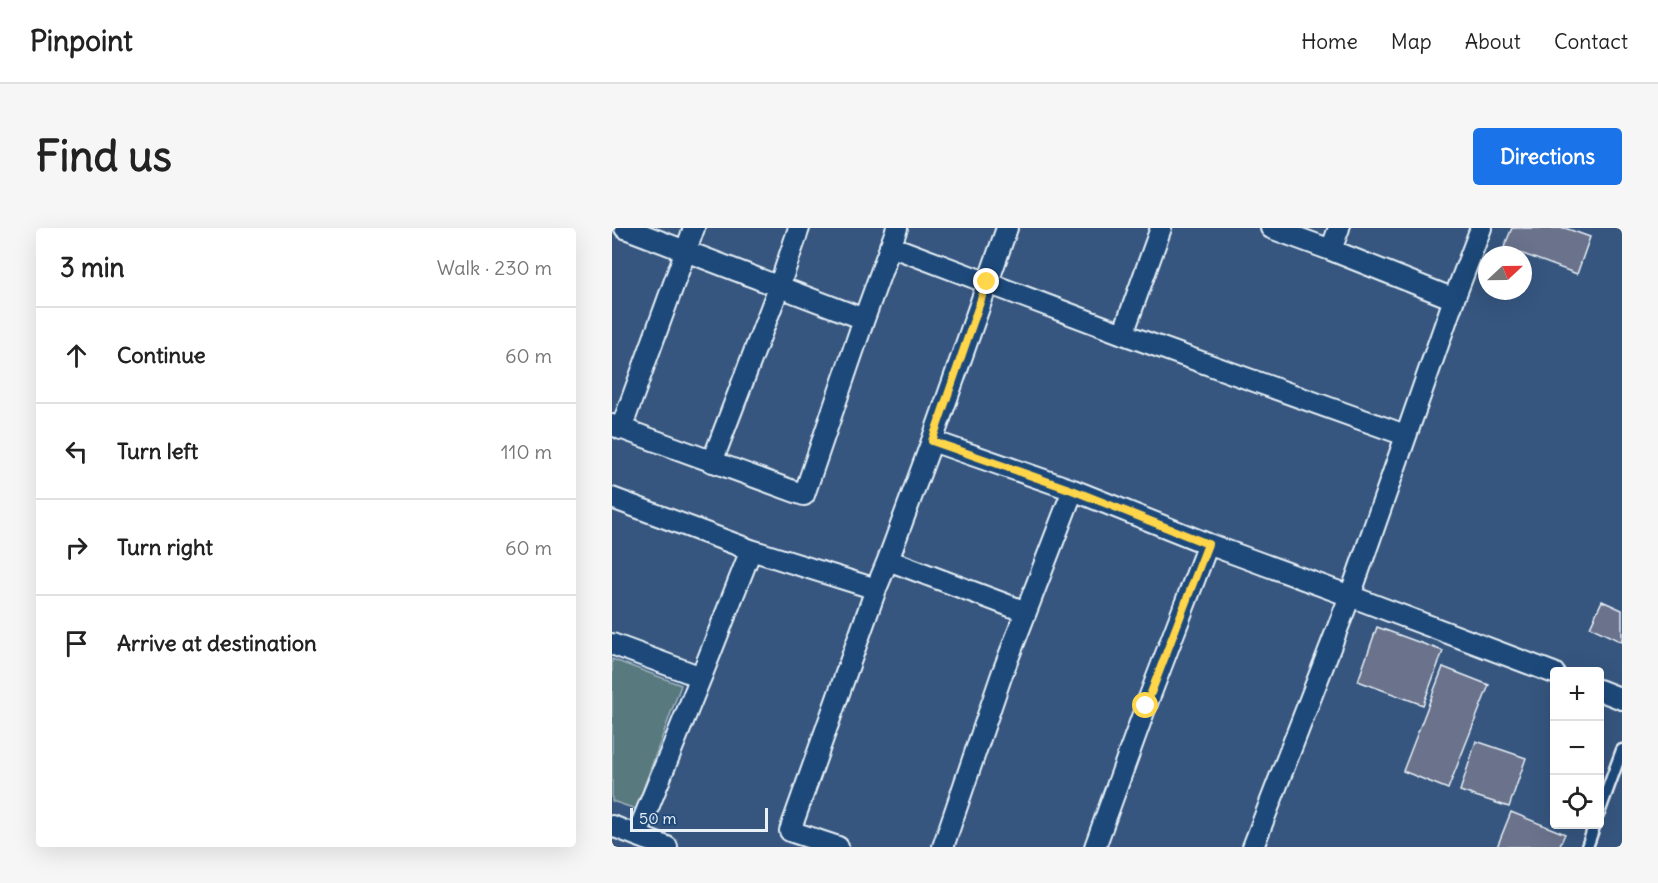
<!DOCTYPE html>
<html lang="en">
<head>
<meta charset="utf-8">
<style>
	body { margin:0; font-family:Delius,sans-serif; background:#f6f6f6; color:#222 }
	.controls { position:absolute; right:18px; bottom:18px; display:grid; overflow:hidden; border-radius:6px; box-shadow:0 6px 24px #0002 }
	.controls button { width:54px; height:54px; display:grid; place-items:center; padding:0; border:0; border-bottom:2px solid #e0e0e0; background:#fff; color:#222; font:30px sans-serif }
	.compass { position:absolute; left:866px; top:18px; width:54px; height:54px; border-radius:50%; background:#fff; box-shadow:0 6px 24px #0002; rotate:68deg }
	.scale { position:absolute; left:18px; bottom:15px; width:138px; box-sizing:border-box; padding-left:6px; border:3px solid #e8f1f8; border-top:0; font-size:16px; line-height:21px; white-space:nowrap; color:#e8f1f8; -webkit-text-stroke:4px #1f4a7a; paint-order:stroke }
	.stop { position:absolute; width:18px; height:18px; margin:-14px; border:4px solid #ffd54a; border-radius:50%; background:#fff }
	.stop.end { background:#ffd54a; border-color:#fff; box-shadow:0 2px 6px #0008 }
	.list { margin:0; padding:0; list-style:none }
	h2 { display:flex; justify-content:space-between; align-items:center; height:78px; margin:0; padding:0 24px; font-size:26px }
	h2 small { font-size:20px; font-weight:400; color:#767676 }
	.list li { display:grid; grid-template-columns:39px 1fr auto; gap:18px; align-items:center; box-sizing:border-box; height:96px; padding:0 24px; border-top:2px solid #e0e0e0 }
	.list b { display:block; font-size:22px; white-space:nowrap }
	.list em { font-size:20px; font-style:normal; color:#767676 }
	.icon { flex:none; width:33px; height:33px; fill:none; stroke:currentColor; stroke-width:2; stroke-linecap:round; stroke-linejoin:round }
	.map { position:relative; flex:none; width:1010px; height:619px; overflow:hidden; border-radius:6px }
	header { display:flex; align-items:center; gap:36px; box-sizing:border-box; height:84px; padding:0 30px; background:#fff; border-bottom:2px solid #e0e0e0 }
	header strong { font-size:28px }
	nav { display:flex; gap:33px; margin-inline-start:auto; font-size:21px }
	.intro { display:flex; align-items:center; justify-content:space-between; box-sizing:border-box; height:144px; padding:0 36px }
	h1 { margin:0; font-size:42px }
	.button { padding:15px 27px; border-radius:6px; background:#1a73e8; color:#fff; font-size:21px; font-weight:700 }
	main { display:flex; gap:36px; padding:0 36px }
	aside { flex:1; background:#fff; border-radius:6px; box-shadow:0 6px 24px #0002 }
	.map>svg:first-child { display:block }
</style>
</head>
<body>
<header>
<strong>Pinpoint</strong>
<nav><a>Home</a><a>Map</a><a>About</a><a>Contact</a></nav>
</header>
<div class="intro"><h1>Find us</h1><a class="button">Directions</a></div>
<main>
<aside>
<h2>3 min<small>Walk · 230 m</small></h2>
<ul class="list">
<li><svg class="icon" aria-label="ahead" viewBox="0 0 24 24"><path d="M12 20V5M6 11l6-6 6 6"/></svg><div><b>Continue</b></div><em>60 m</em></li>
<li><svg class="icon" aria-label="left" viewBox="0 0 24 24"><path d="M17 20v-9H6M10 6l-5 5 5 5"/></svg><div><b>Turn left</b></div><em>110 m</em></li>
<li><svg class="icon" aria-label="right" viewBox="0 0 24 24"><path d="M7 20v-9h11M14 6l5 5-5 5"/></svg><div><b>Turn right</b></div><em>60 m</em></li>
<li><svg class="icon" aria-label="arrive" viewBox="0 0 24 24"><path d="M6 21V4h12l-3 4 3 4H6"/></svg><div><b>Arrive at destination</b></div></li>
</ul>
</aside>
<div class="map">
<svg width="1010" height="619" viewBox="0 0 1010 619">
	<rect width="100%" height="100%" fill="#36567f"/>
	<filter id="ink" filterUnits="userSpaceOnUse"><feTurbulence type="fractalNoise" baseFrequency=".0167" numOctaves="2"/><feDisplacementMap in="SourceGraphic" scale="12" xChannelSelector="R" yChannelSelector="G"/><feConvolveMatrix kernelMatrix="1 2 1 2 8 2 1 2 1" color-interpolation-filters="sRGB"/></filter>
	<g filter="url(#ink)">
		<!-- green -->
		<path fill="#59797e" stroke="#a0b5bb" stroke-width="1.5" d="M0,431L69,457L24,581L0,573Z"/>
		<!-- building -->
		<path fill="#6b728c" stroke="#e8f1f8" stroke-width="1.5" d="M900,0H953L978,9L965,46L892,19Z
			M990,373L1010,382V414L978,399Z
			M765,399L831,423L811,477L746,453Z
			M831,439L877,457L836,561L791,543Z
			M864,513L914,530L897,579L848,563Z
			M899,584L953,606L947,619H885Z"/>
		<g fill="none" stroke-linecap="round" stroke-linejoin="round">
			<!-- service casing -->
			<g stroke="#e8f1f8" stroke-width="15">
				<path id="service" d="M987,585L1010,522
					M975,619L983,596"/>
			</g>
			<!-- minor casing -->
			<g stroke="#e8f1f8" stroke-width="24">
				<path id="minor" d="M13,0L252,91
					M659,0L719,22L842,71
					M278,18L511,106L793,207
					M719,22L727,0
					M511,106L549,0
					M0,197L192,267L252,91L285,0
					M9,201L82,0
					M320,213L461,262L596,316L738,368L942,445
					M100,234L167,59L187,0
					M0,270L139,322L264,361
					M276,332L320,213L395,0
					M414,384L461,262
					M0,416L89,449L25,607
					M89,449L139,322
					M987,462L1010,471
					M0,598L55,619
					M226,619L178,603L264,361L276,332L414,384L390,446L331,619
					M483,619L534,478L596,316
					M641,619L738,368L842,71L869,0"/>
			</g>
			<!-- service -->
			<use href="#service" stroke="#1f4a7a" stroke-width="10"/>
			<!-- minor -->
			<use href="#minor" stroke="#1f4a7a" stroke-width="20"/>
		</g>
	</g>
	<g fill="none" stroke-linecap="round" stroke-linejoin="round" filter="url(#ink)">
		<!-- route -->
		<path stroke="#ffd54a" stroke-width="8" d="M375,54L320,213L460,262L596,316L534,478"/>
	</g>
</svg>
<div class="controls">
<button>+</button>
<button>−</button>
<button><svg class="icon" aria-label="locate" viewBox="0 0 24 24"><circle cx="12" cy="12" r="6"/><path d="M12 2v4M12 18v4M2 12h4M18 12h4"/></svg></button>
</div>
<svg class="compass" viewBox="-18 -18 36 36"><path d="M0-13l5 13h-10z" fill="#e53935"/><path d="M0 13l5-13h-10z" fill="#767676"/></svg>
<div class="scale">50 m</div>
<div class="stop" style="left:534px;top:478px"></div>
<div class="stop end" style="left:375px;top:54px"></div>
</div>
</main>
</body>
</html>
